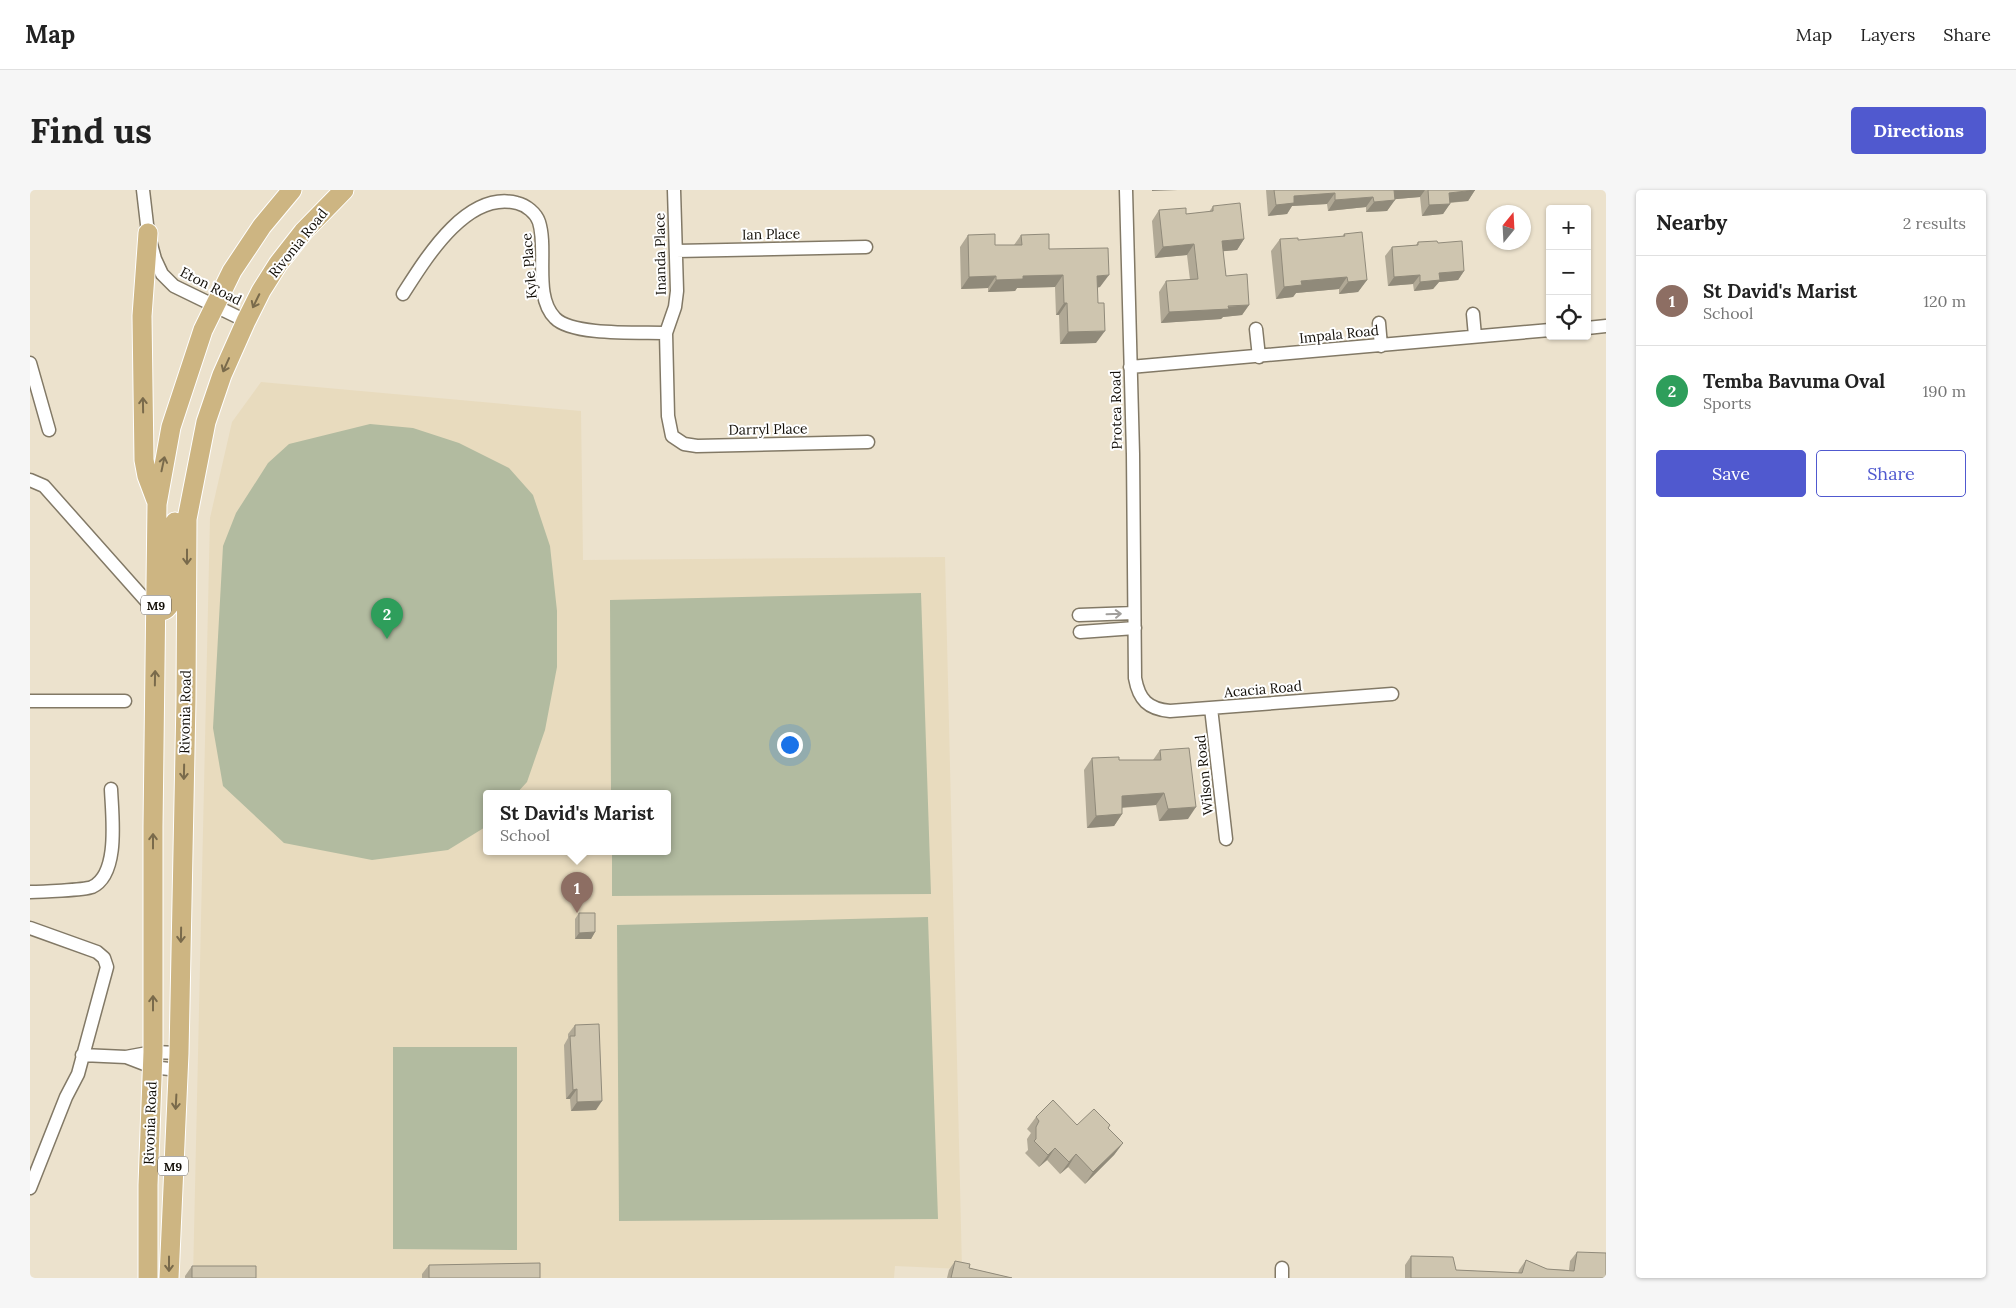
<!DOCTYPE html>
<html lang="en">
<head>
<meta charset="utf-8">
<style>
	body { margin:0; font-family:Lora,serif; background:#f6f6f6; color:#222 }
	.controls { position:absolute; right:15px; top:15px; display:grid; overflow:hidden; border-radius:5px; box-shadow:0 1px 4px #0004 }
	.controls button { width:45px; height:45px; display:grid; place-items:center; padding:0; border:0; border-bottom:1px solid #e0e0e0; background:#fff; color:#222; font:25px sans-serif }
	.compass { position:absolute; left:1456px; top:15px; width:45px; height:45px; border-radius:50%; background:#fff; box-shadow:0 1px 4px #0004; rotate:18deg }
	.you { position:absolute; left:759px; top:554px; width:18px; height:18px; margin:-12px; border:4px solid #fff; border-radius:50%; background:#1a73e8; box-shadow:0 0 0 8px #1a73e833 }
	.badge { display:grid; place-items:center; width:32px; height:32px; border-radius:50%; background:#5059cf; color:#fff; font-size:16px; font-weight:700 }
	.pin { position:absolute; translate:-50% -41px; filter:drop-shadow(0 1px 2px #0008) }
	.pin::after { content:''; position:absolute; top:26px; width:18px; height:15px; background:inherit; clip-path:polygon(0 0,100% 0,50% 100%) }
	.popup { position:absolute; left:453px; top:600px; width:188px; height:65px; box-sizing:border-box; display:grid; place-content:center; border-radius:5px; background:#fff; filter:drop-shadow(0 1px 4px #0005); font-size:16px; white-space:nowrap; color:#767676 }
	.popup b { font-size:19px; color:#222 }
	.popup::after { content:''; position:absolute; left:50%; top:100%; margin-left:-10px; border:10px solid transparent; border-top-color:#fff }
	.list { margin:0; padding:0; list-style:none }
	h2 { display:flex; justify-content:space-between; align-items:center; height:65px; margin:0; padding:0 20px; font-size:21px }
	h2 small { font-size:16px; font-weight:400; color:#767676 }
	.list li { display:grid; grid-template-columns:32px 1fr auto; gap:15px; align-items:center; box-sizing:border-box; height:90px; padding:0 20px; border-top:1px solid #e0e0e0 }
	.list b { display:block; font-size:19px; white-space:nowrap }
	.list p { margin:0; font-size:16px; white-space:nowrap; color:#767676 }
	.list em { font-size:16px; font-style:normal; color:#767676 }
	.actions { display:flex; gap:10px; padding:15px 20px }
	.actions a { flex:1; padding:11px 0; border:1px solid #5059cf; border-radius:5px; text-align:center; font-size:18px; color:#5059cf }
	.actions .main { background:#5059cf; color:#fff }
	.icon { flex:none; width:28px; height:28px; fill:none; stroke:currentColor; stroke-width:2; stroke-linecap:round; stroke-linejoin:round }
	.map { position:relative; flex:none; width:1576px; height:1088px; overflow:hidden; border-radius:5px }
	header { display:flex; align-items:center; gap:30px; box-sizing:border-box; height:70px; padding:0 25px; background:#fff; border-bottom:1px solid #e0e0e0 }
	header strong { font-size:24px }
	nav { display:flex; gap:28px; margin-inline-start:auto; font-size:18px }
	.intro { display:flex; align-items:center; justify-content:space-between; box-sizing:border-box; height:120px; padding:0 30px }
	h1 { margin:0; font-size:35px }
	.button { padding:12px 22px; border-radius:5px; background:#5059cf; color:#fff; font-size:18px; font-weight:700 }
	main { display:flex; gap:30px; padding:0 30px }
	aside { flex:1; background:#fff; border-radius:5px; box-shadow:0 1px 4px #0004 }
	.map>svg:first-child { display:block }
</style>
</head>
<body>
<header>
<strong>Map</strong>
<nav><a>Map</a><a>Layers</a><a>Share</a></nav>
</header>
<div class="intro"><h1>Find us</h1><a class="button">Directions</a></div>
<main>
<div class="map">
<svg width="1576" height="1088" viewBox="0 0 1576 1088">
	<rect width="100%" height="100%" fill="#ece2cd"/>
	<!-- built -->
	<path fill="#e8dbbe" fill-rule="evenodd" d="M231,192L551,221L553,370L915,367L932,1079L865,1076L864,1088H163L180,328L202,232ZM457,604H637V662H457Z"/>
	<!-- green -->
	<path fill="#b2bba0" d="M340,234L383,238L429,253L479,278L503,305L520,356L527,421V477L515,540L497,592L486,604H457V636L418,660L342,670L254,653L193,596L183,538L193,356L206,323L238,273L259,254Z
		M891,403L901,704L582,706V662H637V604H581L580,410Z
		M898,727L908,1029L589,1031L587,735Z
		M363,857H487V1060L363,1059Z"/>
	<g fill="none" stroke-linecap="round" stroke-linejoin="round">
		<!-- street casing -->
		<g stroke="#827966" stroke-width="15">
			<path id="street" d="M113,0L118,43L125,69L132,84L144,96L216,131
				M644,0L647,101L645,117L636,143L638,226L642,246L654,254L667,256L838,252
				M1096,0L1103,264L1105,488C1109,510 1118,519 1140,521L1362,504
				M646,61L836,57
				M373,104C396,68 437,0 487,13C496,15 506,23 509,32C518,60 503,106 525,128C542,146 611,142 636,143
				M1443,124L1445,146
				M1349,133L1351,156
				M1557,138L1576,136
				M1226,139L1229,167
				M0,173L19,240
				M1100,177L1520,140
				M0,290L14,296L126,422
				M1049,425L1104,423
				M1050,442L1105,438
				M0,511H95
				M1181,518L1196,649
				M0,702C10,702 54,700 62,697C90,684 82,625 81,599
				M0,738L67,762L74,768L77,777L48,884L36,907L0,998
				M52,865L96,867L123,862L149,863
				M96,867L122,877L148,880
				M1252,1078V1088"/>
		</g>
		<!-- primary casing -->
		<g stroke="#fff" stroke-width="21">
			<path id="primary" d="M118,43L112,126L114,270L117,286L126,310
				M126,422C134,421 137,420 141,412L145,332
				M118,1088V995L123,862V637L127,314L141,237L173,140L202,81L232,36L262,0
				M139,1088L149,863L156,510L157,329L176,232L192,185L216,131L231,101L248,74L273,42L314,0"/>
		</g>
		<!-- street -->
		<use href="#street" stroke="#fff" stroke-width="12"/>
		<!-- primary -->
		<use href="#primary" stroke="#cdb582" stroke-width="19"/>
	</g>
	<!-- wall -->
	<path fill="#b1a996" d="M1236,0H1445L1438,11L1420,13L1413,24L1392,26L1390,7L1365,9L1357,21L1336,22V17L1298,21L1297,14L1262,16L1257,24L1238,26Z
		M1183,16L1214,49L1207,60L1193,61L1196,86L1219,115L1212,125L1193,127L1191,129L1131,133L1129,102L1136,91L1160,90L1157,65L1125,68L1122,31L1129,20L1156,24L1179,22Z
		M1314,44L1337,90L1328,102L1309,104V99L1266,103L1263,107L1246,109L1241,61L1250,49L1268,50L1312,47Z
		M938,45L965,55H984L991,45L1019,59L1070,97L1067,98L1066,153L1030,154L1029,125H1026L1025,97L987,98L985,101L958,102V98L931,99L930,57Z
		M1388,52L1408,53L1434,81L1428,90L1409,92L1403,99L1384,101L1383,94L1358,96L1355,66L1362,57L1386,55Z
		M1130,560L1158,629L1129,631L1126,615L1092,618V624L1084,636L1057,638L1054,580L1062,568L1089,570H1123Z
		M549,723L565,742L561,749H545V729Z
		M545,835L566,920L541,921L540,909H536L534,855L538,848V844Z
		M1006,927L1047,935H1080L1078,938L1093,953L1084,965L1055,994L1038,977L1030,984L1017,970L1009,977L995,963L998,960L997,949L1001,943L997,939Z
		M1547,1062L1576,1088H1375V1075L1381,1066L1426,1080L1488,1083L1489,1080L1496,1070L1517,1079L1539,1080L1540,1071Z
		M925,1071L939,1078L982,1088H917L919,1080Z
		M399,1075L510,1088H392V1084Z
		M162,1076L226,1088H155V1086Z"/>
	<!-- shaded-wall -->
	<path fill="#908a7a" d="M1122,0H1148L1122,1Z
		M1363,0H1395L1390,7L1356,10Z
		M1445,0L1438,11L1412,13L1419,3Z
		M1305,3L1297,14L1262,16L1257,24L1238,26L1246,15L1264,6Z
		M1343,7L1336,17L1298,21L1305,10Z
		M1365,10L1357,21L1336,22L1344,12Z
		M1420,14L1413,24L1392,26L1399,15Z
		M1214,49L1207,60L1185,62L1192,51Z
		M1164,54L1157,65L1125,68L1133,57Z
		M1434,81L1428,90L1409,92L1403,99L1384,101L1390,92L1409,83Z
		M1033,85L1025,97L987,98L985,101L958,102L966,90L993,86Z
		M1079,85L1070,97L1058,98L1067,86Z
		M1390,85L1383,94L1358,96L1364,87Z
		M966,86L958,98L931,99L939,87Z
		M1317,87L1309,99L1266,103L1263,107L1246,109L1254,97L1271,91Z
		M1337,90L1328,102L1309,104L1318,92Z
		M1034,113H1037L1029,125H1026Z
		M1219,115L1212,125L1193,127L1191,129L1131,133L1139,122Z
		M1075,141L1066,153L1030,154L1038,142Z
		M1134,603L1126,615L1083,618L1092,606Z
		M1166,617L1158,629L1129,631L1138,619Z
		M1092,624L1084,636L1057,638L1066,626Z
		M565,742L561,749H545L549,743Z
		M547,899L540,909H536L543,900Z
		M572,911L566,920L541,921L547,912Z
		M1093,953L1084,965L1055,994L1063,982Z
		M1025,958L1017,970L1009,977L1018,965Z
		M1046,964L1038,977L1030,984L1039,972Z"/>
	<!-- building -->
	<path fill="#cec5af" stroke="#908a7a" d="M1244,0H1364L1365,10L1344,12L1343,7L1305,10V3L1264,6V13L1246,15Z
		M1398,0H1445L1419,3L1420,14L1399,15Z
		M1210,13L1214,49L1192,51L1196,86L1217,84L1219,115L1198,116L1199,119L1139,122L1136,91L1168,89L1164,54L1133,57L1129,20L1156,18V24L1183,21V16Z
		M1332,42L1337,90L1318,92L1317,87L1271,91L1272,95L1254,97L1250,49L1268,48V50L1315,46L1314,44Z
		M965,44V55H992L991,45L1019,44V59L1078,58L1079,85L1067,86L1068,113H1074L1075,141L1038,142L1037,113H1034L1033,85L993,86V89L966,90V86L939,87L938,45Z
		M1407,51L1408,53L1432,51L1434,81L1409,83L1410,90L1390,92V85L1364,87L1362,57L1388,55V52Z
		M1159,558L1166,617L1138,619L1134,603L1092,606V624L1066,626L1062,568L1089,567V570H1131L1130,560Z
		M549,723H565V742L549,743Z
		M569,834L572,911L547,912V899L543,900L540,846H545V835Z
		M1023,910L1047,935L1064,919L1080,935L1078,938L1093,953L1063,982L1046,964L1039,972L1025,958L1018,965L1004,951L1006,949V937L1009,931L1006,927Z
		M1547,1062L1576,1063V1088H1381V1066L1423,1067L1426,1080L1492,1083L1496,1070L1517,1079L1544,1081Z
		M925,1071L940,1074L939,1078L982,1088H921Z
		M510,1073V1088H399V1075Z
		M162,1076H226V1088H162Z"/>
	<!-- one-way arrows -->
	<defs><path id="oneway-shaft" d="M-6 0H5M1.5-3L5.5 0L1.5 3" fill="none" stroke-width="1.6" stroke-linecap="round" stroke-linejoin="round" transform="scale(1.25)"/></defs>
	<g stroke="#796a4b">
		<use href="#oneway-shaft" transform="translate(226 111) rotate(116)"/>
		<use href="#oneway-shaft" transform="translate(196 175) rotate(114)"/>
		<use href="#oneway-shaft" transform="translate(113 215) rotate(-91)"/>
		<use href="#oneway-shaft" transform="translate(133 274) rotate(-78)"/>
		<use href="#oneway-shaft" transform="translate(157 367) rotate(90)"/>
		<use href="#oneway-shaft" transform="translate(125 488) rotate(-89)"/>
		<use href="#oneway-shaft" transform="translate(154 582) rotate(91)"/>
		<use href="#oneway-shaft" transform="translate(123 651) rotate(-90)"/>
		<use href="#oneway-shaft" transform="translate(151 745) rotate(91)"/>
		<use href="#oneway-shaft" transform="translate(123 813) rotate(-90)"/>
		<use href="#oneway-shaft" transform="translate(146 912) rotate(93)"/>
		<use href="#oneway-shaft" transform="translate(139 1074) rotate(90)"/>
	</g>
	<use stroke="#a19f9c" href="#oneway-shaft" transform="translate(1084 424) rotate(-2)"/>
	<g text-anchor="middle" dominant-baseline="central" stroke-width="4" stroke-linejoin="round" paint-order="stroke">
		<!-- shield labels -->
		<g fill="#fff" stroke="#5a5752" stroke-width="1">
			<rect x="111" y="405.5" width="30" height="19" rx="4"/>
			<rect x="128" y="966.5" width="30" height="19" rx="4"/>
		</g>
		<g font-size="12" font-weight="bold" fill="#130f08">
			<text x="126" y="415">M9</text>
			<text x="143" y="976">M9</text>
		</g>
		<!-- street labels -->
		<g font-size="14" fill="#130f08" stroke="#fff">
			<text transform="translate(741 44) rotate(-1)">Ian Place</text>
			<text transform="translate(268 53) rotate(-51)">Rivonia Road</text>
			<text transform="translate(630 64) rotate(-91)">Inanda Place</text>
			<text transform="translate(499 76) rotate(-95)">Kyle Place</text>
			<text transform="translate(181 96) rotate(27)">Eton Road</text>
			<text transform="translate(1309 144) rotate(-6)">Impala Road</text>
			<text transform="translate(1086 220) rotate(-91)">Protea Road</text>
			<text transform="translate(738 239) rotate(-1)">Darryl Place</text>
			<text transform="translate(1233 499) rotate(-5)">Acacia Road</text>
			<text transform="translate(155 522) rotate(-89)">Rivonia Road</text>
			<text transform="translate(1174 585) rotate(-96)">Wilson Road</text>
			<text transform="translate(120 933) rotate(-88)">Rivonia Road</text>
		</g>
	</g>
</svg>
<div class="controls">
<button>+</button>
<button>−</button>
<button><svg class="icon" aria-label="locate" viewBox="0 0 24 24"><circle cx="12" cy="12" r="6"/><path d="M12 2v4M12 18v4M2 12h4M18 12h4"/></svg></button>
</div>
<svg class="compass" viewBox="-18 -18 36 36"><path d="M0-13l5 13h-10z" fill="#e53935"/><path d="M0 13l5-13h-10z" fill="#767676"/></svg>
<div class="you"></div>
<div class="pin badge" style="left:547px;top:723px;background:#8d6e63">1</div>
<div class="popup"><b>St David's Marist</b>School</div>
<div class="pin badge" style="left:357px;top:449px;background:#2e9e5b">2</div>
</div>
<aside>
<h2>Nearby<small>2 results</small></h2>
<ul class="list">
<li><span class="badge" style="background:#8d6e63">1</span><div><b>St David's Marist</b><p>School</p></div><em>120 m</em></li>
<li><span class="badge" style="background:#2e9e5b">2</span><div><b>Temba Bavuma Oval</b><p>Sports</p></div><em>190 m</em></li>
</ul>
<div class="actions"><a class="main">Save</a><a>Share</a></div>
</aside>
</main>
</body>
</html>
